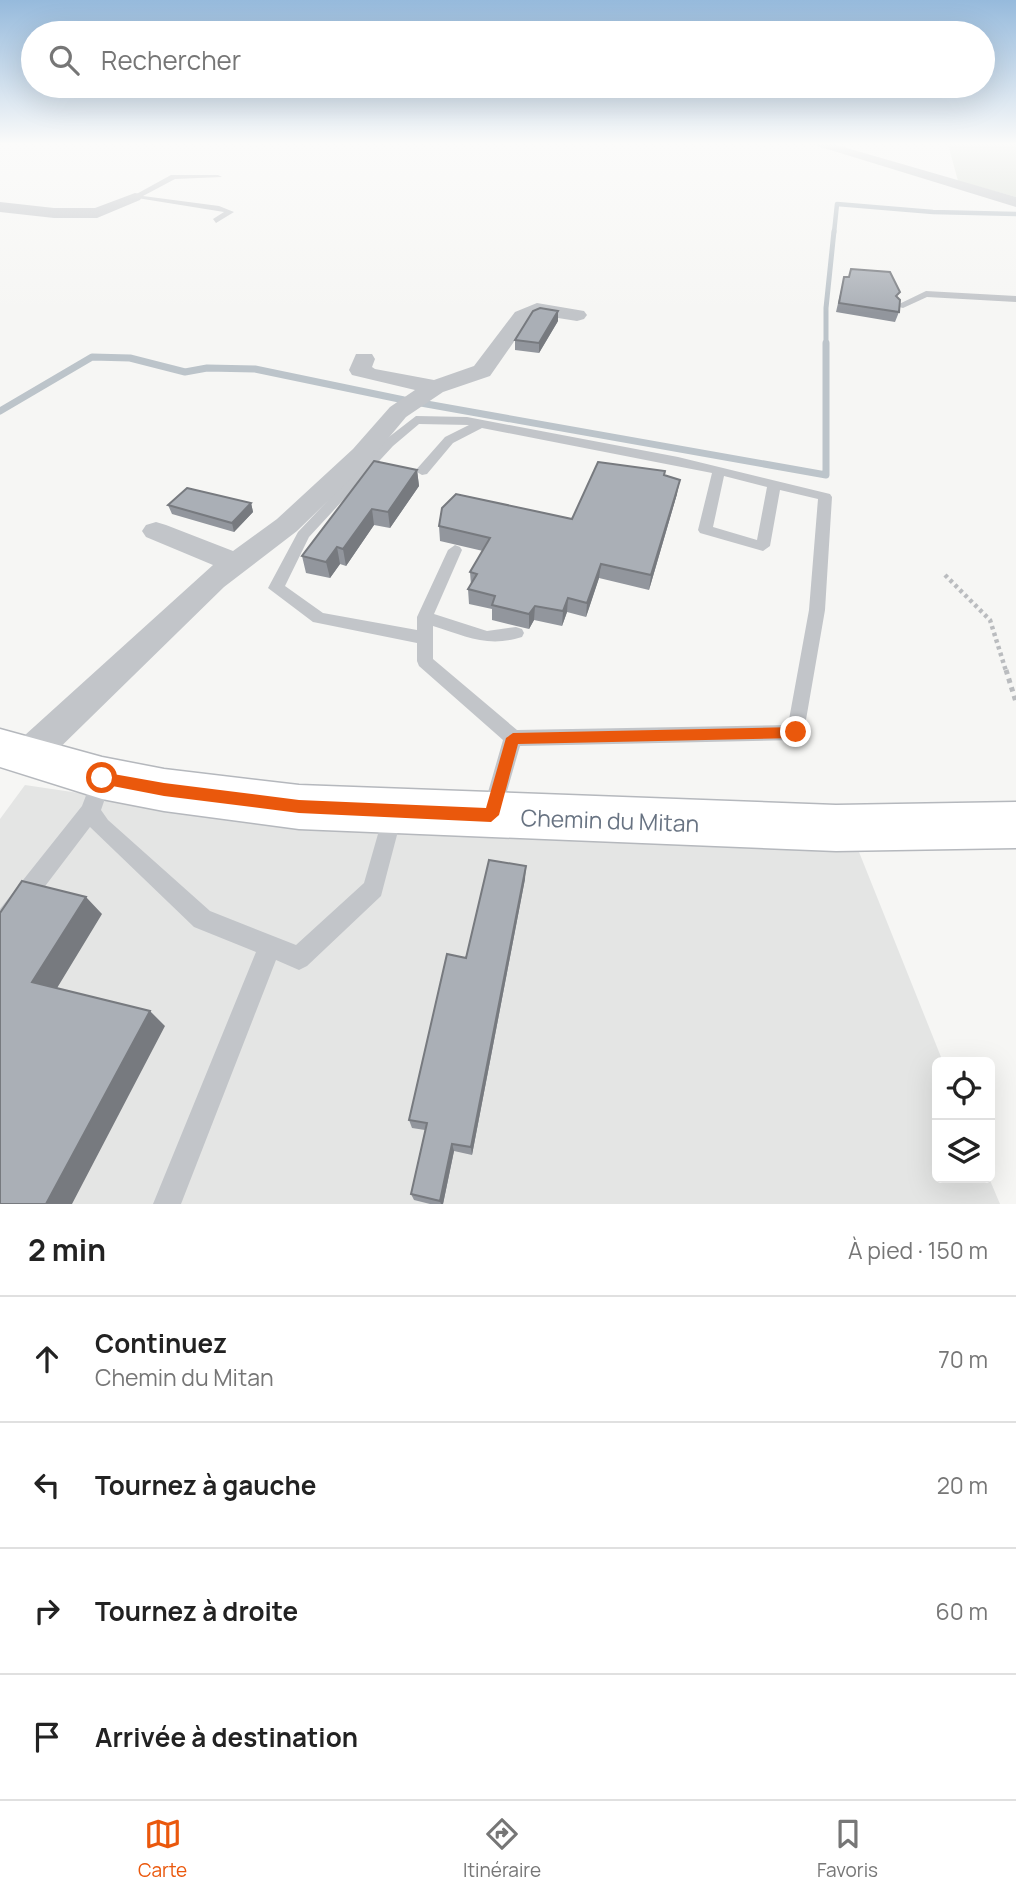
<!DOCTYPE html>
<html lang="fr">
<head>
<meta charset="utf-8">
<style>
	body { margin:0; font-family:Manrope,sans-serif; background:#f2f2f2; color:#222 }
	.controls { position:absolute; right:21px; bottom:21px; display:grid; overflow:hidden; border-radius:10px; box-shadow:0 7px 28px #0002 }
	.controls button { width:63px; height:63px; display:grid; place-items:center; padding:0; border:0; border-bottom:2px solid #e0e0e0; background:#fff; color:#222; font:35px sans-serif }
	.stop { position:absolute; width:21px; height:21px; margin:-16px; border:5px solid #ea580c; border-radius:50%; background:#fff }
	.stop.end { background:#ea580c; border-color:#fff; box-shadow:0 2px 7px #0008 }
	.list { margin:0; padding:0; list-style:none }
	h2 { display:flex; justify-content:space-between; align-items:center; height:91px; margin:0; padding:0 28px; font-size:30px }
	h2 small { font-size:23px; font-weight:400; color:#767676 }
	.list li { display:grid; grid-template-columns:46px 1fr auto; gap:21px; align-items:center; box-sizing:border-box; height:126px; padding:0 28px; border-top:2px solid #e0e0e0 }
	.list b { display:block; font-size:26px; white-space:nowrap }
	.list p { margin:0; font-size:23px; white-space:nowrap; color:#767676 }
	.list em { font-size:23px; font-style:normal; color:#767676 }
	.icon { flex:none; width:38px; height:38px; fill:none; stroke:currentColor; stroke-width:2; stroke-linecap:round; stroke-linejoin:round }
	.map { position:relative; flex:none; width:1016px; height:1204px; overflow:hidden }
	.search { position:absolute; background:#fff; box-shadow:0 7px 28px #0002; left:21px; right:21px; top:21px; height:77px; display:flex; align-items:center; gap:18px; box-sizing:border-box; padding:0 24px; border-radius:38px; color:#767676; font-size:26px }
	.sheet { height:595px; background:#fff }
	nav { display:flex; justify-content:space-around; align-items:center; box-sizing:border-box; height:98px; border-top:2px solid #e0e0e0; background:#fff; font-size:19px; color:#767676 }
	nav a { display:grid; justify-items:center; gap:4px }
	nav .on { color:#ea580c }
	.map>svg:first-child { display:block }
</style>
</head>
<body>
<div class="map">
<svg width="1016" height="1204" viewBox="0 0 1016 1204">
	<rect width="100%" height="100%" fill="#f6f6f4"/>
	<!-- built -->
	<path fill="#e4e5e4" d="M25,785L146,803L857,847L943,1062H937V1178H989L1000,1204H0V819Z"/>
	<!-- green -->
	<path fill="#d7ddd5" d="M948,144H1016V197L958,181Z"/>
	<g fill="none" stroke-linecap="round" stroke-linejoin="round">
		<!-- stream-far2 -->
		<path stroke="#bcc4ca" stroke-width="4.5" d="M834,233L837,204L933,212L1016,214"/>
		<!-- stream-far1 -->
		<path stroke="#bcc4ca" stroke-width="5" d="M826,345V308L834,231"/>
		<!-- stream -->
		<path stroke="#bcc4ca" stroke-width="7" d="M0,411L92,357L130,358L185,372L207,368L255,369L404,400L826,475V343"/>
		<!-- secondary casing -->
		<g stroke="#b5b8bd" stroke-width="3">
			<path id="secondary" d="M0,729L102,757L164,769L299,785L836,805L1016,802V848L836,851L299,829L164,811L102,799L0,767Z"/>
		</g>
		<!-- path-far1 -->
		<path stroke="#babcbf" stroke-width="4.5" stroke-dasharray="3.5 3.5" stroke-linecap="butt" d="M945,575L990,620L1006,671"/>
		<!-- path -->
		<path stroke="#babcbf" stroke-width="5" stroke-dasharray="4.5 4.5" stroke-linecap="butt" d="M1006,670L1016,702"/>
		<!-- lane -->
		<path fill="#c2c5c9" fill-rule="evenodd" d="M171,175H218L222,177L175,179L143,196L219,206L234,212L216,223L213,219L224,212L131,197Z
			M926,291L1016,296V302L927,297L903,308L895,306Z
			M416,416L467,417L678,457L830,494L832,497L825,610L803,737L796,740L520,746L499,819L492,822L485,819L482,813L503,740L419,666L417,661V643L313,622L268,588L298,532L385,440ZM419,424L469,425L445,437L415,471L422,475L427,474L453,443L482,428L712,473L698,530L700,533L763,551L770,546L780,490L818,499L809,610L788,725L517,730L433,659V626C466,636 487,648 522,637L524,633L522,629L516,627L487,631L434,614L462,550L460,547L455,545L448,550L417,617V630L323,613L285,586L309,537L393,446ZM724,476L767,487L757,540L713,527Z
			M102,770L109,772L112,778L101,810L108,820L210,911L296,945L364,883L386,806L393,803L400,806L403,812L381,896L307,966L299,970L276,960L181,1204H153L256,952L194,927L90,827L8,935L0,938V909L82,806L95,772Z"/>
		<!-- street -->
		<path fill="#c2c5c9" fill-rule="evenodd" d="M811,144H833L1016,197V207Z
			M135,193L140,194L142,197L140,200L97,218H54L0,212V202L54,208H95Z
			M537,303L584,311L587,315L584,319L577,321L539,315L529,320L490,376L443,392L406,417L371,459L297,531L224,587L40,767L27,772L14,767L8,756L14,745L213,565L146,537L142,531L146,525L156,522L166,525L233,551L277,519L353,449L390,407L415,390L352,375L349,370L356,354H372L375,359L372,367L375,369L434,380L474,366L515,312Z"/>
		<!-- secondary -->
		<use href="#secondary" fill="#fff" fill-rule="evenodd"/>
	</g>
	<!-- wall -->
	<path fill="#92969d" d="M844,277L898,298L899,312L895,322L836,312Z
		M558,321L539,353L515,350V340Z
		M417,470L419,486L390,528L374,525L346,566L340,564L330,578L306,573L302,556Z
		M664,475L677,494L649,590L599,578L586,617L567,612L562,626L534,620L529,629L492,620V609L469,604L468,589L471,585L470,572L483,551L440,541L439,526L572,519Z
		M251,503L253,512L234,532L172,514L168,505Z
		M525,879L472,1155L454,1151L443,1204H430L414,1200L411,1194L425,1130L412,1128L409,1120L466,958Z"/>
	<!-- shaded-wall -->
	<path fill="#777a7f" d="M558,311V321L539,353V343Z
		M417,470L419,486L390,528L388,512Z
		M680,480L677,494L649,590L651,575Z
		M251,503L253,512L234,532L232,523Z
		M372,509L374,525L346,566L343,549Z
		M337,547L340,564L330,578L326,562Z
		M601,564L599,578L586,617L587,603Z
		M568,598L567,612L562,626L563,611Z
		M535,606L534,620L529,629V614Z
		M526,866L525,879L472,1155L471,1147Z
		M86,897L102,914L51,998L32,982Z
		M150,1011L165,1026L72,1204H46Z
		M452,1144L454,1151L443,1204H441L440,1201Z"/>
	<!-- building -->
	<path fill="#aaafb6" stroke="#777a7f" stroke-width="2" d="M851,269L890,272L900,292L896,296L900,300L899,312L839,303L844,277H849Z
		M540,308L558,311L539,343L515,340L533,311Z
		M374,461L417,470L388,512L372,509L343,549L337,547L326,562L302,556Z
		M598,462L665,471L664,475L680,480L651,575L601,564L587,603L568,598L563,611L535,606L529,614L492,605L495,596L468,589L477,574L470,572L490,538L439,526L442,508L456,494L572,519Z
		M187,488L251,503L232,523L168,505Z
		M489,860L526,866L471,1147L452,1144L440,1201L411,1194L427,1123L409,1120L447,954L466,958Z
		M22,881L86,897L32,982L150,1011L46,1204H0V913Z"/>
	<!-- sky -->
	<linearGradient id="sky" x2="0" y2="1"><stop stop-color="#96badc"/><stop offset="0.46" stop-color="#fbfbfa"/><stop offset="1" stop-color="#fbfbfa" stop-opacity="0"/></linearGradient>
	<rect width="1016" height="313" fill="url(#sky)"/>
	<!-- route -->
	<path fill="#ea580c" d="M796,727L803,732L796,738L518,744L499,815L491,822L299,813L164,796L102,784L95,778L102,772L164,783L299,800L486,808L506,738L513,733Z"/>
	<g text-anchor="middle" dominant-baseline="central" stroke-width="7" stroke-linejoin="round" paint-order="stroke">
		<!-- near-street labels -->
		<g font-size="23" fill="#687382" stroke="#fff">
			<text transform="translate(610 820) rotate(2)">Chemin du Mitan</text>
		</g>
	</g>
</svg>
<div class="controls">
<button><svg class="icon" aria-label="locate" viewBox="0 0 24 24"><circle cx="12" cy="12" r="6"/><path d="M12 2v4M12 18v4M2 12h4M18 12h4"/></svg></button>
<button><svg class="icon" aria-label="layers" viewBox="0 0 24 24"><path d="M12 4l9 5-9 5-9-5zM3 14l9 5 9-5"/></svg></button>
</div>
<div class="stop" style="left:102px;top:778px"></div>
<div class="stop end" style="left:796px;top:732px"></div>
<div class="search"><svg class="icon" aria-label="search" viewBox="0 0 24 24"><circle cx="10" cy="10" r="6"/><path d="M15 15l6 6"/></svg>Rechercher</div>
</div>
<section class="sheet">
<h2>2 min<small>À pied · 150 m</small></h2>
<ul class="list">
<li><svg class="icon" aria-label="ahead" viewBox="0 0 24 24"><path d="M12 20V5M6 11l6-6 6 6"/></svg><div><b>Continuez</b><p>Chemin du Mitan</p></div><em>70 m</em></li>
<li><svg class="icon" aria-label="left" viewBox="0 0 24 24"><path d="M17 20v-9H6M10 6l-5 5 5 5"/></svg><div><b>Tournez à gauche</b></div><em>20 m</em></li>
<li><svg class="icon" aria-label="right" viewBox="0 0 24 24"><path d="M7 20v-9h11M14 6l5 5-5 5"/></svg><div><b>Tournez à droite</b></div><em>60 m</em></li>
<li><svg class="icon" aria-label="arrive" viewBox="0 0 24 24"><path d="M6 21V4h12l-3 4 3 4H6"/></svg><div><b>Arrivée à destination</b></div></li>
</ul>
</section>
<nav>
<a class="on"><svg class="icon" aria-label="map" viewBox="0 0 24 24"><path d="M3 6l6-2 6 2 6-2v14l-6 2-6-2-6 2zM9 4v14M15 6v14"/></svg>Carte</a>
<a><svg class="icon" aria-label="directions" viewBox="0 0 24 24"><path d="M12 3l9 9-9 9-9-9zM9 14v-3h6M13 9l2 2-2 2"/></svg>Itinéraire</a>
<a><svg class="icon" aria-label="saved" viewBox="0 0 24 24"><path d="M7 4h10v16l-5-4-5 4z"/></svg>Favoris</a>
</nav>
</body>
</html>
